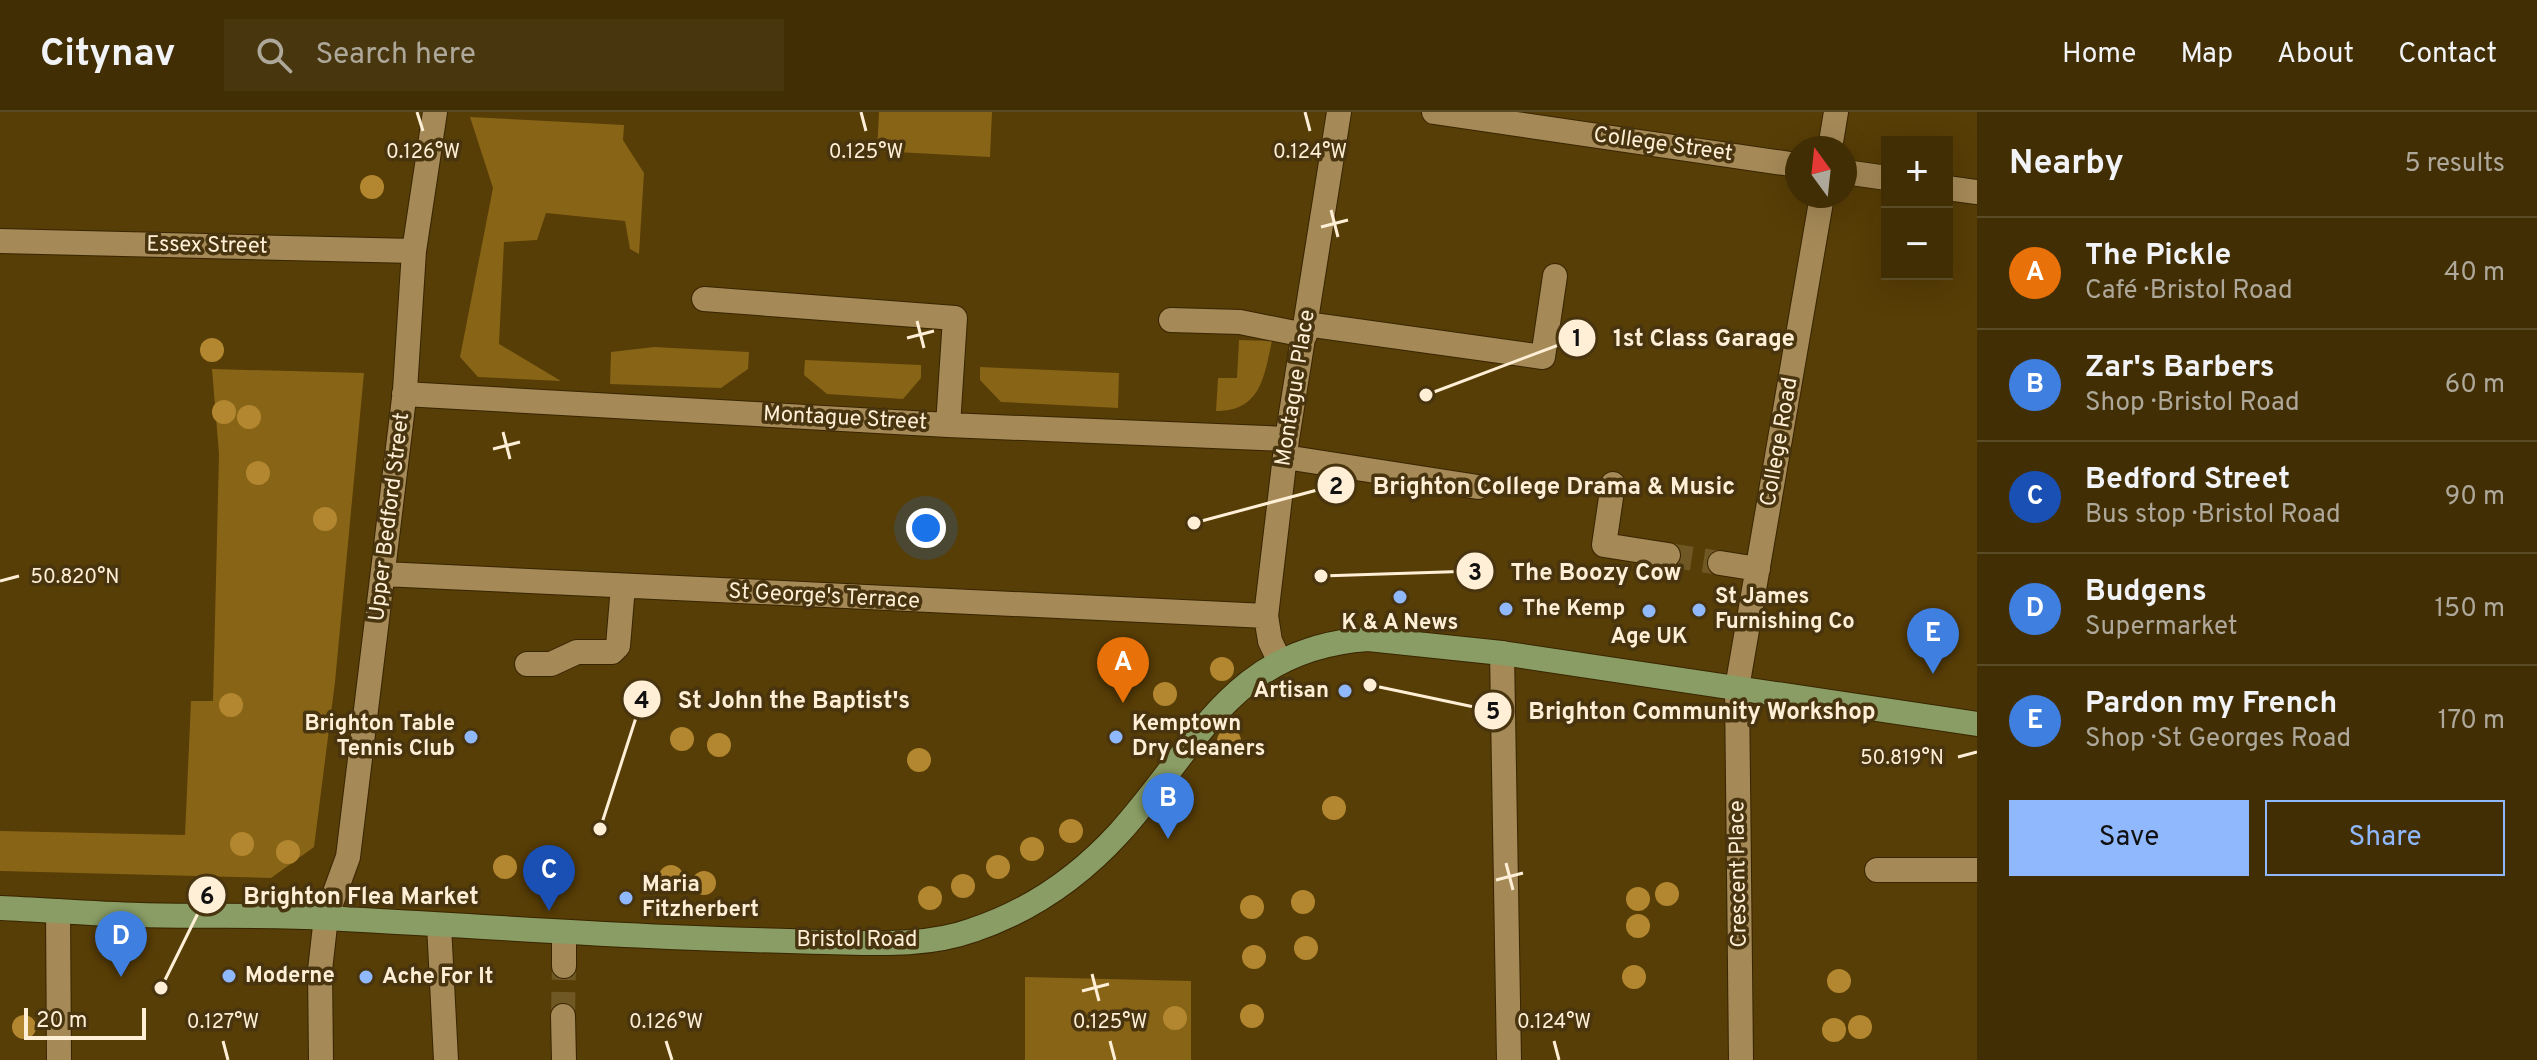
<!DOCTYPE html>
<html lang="en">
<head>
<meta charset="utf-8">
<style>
	body { margin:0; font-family:Overpass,sans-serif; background:#48360e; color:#f1f3f6 }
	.controls { position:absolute; right:24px; top:24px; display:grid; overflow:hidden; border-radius:0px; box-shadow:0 8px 32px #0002 }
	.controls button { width:72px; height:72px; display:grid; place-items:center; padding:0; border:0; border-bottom:2px solid #5a4a26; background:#412e04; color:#f1f3f6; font:40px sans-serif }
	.compass { position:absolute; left:1785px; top:24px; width:72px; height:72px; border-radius:50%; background:#412e04; box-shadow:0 8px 32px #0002; rotate:345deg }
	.scale { position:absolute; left:24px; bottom:20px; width:122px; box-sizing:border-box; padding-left:8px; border:4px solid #ffefd6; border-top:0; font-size:22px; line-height:28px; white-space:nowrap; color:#ffefd6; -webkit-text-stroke:6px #48340e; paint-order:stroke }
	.you { position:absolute; left:926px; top:416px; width:28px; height:28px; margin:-20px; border:6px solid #fff; border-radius:50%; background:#1a73e8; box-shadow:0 0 0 12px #1a73e833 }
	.badge { display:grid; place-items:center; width:52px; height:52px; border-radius:50%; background:#90b8fd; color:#fff; font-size:26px; font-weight:700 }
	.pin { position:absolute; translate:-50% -66px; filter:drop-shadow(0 2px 4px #0008) }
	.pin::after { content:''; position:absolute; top:42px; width:28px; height:24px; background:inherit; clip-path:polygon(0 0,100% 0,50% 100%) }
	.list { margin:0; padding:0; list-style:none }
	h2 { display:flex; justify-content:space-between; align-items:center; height:104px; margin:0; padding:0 32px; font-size:34px }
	h2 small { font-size:26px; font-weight:400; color:#aea89a }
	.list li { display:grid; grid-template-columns:52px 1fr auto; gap:24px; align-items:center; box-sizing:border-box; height:112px; padding:0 32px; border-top:2px solid #5a4a26 }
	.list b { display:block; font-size:30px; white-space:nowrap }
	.list p { margin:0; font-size:26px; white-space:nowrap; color:#aea89a }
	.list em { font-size:26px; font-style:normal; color:#aea89a }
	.actions { display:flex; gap:16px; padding:24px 32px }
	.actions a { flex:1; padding:18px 0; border:2px solid #90b8fd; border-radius:0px; text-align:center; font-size:28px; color:#90b8fd }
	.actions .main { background:#90b8fd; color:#111 }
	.icon { flex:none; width:44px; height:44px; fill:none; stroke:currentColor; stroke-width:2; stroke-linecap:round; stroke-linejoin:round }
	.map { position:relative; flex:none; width:1977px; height:948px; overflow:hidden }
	header { display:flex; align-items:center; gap:48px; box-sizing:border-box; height:112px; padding:0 40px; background:#412e04; border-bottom:2px solid #5a4a26 }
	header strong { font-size:38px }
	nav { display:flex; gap:44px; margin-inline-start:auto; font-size:28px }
	.search { width:560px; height:72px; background:#48360e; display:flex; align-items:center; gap:20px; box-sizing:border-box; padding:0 28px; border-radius:0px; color:#aea89a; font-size:30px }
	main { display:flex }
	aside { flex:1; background:#412e04 }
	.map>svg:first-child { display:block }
</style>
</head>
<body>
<header>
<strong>Citynav</strong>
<div class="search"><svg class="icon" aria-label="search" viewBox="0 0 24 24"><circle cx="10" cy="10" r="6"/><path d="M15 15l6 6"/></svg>Search here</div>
<nav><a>Home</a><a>Map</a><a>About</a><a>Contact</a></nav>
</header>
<main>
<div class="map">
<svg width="1977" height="948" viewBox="0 0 1977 948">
	<rect width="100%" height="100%" fill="#573d06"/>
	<!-- green -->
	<path fill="#886417" d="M879,0H992L990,45L877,39Z
		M470,5L624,13L623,28L644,61L639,142L630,137L625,109L546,101L537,128L504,130L499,232L561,269L478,265L460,245L493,76Z
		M1239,228L1272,229C1264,265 1261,299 1216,299L1218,266H1237Z
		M654,235L749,240L748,257L721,276L610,272L611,240Z
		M805,248L921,253V266L903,287L827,282L804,263Z
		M980,255L1119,261L1118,296L1001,290L980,268Z
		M212,257L364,261L335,570L314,735L271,766L0,759V719L185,723L191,589H213L219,342Z
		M1025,865L1191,869V948H1025Z"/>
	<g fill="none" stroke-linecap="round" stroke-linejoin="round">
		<!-- minor-tunnel -->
		<path stroke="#705825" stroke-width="24" stroke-dasharray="24 12" stroke-linecap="butt" d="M1668,443L1720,451
			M563,904L564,854"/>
		<!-- minor casing -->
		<g stroke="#382500" stroke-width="26">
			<path id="minor" d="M1434,0L1797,53
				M1830,36L1836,0
				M1845,60L1887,66
				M1947,76L1977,80
				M0,129L414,139
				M704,187L955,206L948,313
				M1171,208L1240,210L1305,223
				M1306,212L1543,245L1555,164
				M404,282L948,313L1287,327
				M1285,345L1478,375
				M1613,372L1604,433L1668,443
				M1720,451L1758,457
				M383,462L1266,504
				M1502,541L1509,948
				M1280,550L1270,529L1266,504L1287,327L1339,0
				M527,552H551L577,540H612L618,534L623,474
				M1877,758H1977
				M58,799L59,948
				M439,813L446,948
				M564,854V821
				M563,904L564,948
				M321,948L320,858L326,805L348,745L405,278L414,139L435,0
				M1741,948L1737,576L1822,84"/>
		</g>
		<!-- major casing -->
		<g stroke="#382500" stroke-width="26">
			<path id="major" d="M0,796C47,798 94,802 141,803C203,805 266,802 327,806C441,812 555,820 669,825C721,827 773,829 825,830C874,831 926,835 973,818C1030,799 1080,764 1120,720C1199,632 1233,536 1368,527L1502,541L1977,612"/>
		</g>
		<!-- minor -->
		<use href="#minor" stroke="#a58957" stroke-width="24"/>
		<!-- major -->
		<use href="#major" stroke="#899d64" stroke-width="24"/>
	</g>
	<!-- trees -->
	<g fill="#b38730">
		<circle cx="372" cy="75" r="12"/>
		<circle cx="212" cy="238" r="12"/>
		<circle cx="224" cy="300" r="12"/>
		<circle cx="249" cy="305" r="12"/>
		<circle cx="258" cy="361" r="12"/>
		<circle cx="325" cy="407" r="12"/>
		<circle cx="1222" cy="557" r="12"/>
		<circle cx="1165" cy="582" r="12"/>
		<circle cx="231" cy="593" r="12"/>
		<circle cx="682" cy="627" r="12"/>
		<circle cx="1229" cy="629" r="12"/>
		<circle cx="719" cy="633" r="12"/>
		<circle cx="919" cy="648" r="12"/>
		<circle cx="1334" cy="696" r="12"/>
		<circle cx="1071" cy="719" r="12"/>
		<circle cx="242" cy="732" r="12"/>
		<circle cx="1032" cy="737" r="12"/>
		<circle cx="288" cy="740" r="12"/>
		<circle cx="505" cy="755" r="12"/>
		<circle cx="998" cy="755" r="12"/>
		<circle cx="671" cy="765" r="12"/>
		<circle cx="704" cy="771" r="12"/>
		<circle cx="963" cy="774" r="12"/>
		<circle cx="1667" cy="782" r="12"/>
		<circle cx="930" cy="786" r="12"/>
		<circle cx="1638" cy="787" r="12"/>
		<circle cx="1303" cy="790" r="12"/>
		<circle cx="1252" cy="795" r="12"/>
		<circle cx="1638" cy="814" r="12"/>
		<circle cx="1306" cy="836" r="12"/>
		<circle cx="1254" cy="845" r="12"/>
		<circle cx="1634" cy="865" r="12"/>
		<circle cx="1839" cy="869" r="12"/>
		<circle cx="1252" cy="904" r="12"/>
		<circle cx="1175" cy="906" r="12"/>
		<circle cx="24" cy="915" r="12"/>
		<circle cx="1860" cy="915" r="12"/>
		<circle cx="1834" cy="918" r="12"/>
	</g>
	<!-- ticks -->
	<path fill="none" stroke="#ffefd6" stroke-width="3" d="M417,0L423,19M861,0L866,19M1305,0L1310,19M1331,98L1338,125M1321,115L1348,108M917,209L924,236M907,226L934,219M503,320L510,347M493,337L520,330M0,469L19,464M1958,645L1977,640M1506,751L1513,778M1496,768L1523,761M1092,862L1099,889M1082,879L1109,872M223,929L228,948M666,929L672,948M1110,929L1115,948M1554,929L1559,948"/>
	<!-- markers -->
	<g fill="#90b8fd" stroke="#48340e" stroke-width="3">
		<circle cx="1400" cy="485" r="8"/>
		<circle cx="1506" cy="497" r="8"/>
		<circle cx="1699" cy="498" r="8"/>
		<circle cx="1649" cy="499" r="8"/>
		<circle cx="1345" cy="579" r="8"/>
		<circle cx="471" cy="625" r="8"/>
		<circle cx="1116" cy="625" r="8"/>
		<circle cx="626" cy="786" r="8"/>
		<circle cx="229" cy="864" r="8"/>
		<circle cx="366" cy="865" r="8"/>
	</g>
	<g text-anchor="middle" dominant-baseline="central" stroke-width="7" stroke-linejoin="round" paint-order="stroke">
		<!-- street labels -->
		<g font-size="22" fill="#ffefd6" stroke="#48340e">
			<text transform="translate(1663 33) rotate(8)">College Street</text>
			<text transform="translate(207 134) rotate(1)">Essex Street</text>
			<text transform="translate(1296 276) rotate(-81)">Montague Place</text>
			<text transform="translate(845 307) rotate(3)">Montague Street</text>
			<text transform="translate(1780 330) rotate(-80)">College Road</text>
			<text transform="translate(390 405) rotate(-83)">Upper Bedford Street</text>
			<text transform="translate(824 485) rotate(3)">St George's Terrace</text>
			<text transform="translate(1739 762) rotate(-91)">Crescent Place</text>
			<text x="857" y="828">Bristol Road</text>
		</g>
		<!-- poi labels -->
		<g font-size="22" font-weight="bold" fill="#ffefd6" stroke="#48340e" text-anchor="start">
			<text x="1715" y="485">St James<tspan x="1715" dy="25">Furnishing Co</tspan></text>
			<text x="1522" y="497">The Kemp</text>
			<text x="1400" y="511" text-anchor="middle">K &amp; A News</text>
			<text x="1649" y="525" text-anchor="middle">Age UK</text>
			<text x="1329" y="579" text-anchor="end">Artisan</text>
			<text x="455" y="612" text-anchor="end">Brighton Table<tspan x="455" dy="25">Tennis Club</tspan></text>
			<text x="1132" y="612">Kemptown<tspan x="1132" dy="25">Dry Cleaners</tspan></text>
			<text x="642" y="773">Maria<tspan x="642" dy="25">Fitzherbert</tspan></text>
			<text x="245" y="864">Moderne</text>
			<text x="382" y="865">Ache For It</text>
		</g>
	</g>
	<g font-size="20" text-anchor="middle" fill="#ffefd6" stroke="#48340e" stroke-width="7" stroke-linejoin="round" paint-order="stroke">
		<text x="423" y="46">0.126°W</text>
		<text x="866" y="46">0.125°W</text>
		<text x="1310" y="46">0.124°W</text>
		<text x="75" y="471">50.820°N</text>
		<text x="1902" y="652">50.819°N</text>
		<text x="223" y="916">0.127°W</text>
		<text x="666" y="916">0.126°W</text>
		<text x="1110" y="916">0.125°W</text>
		<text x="1554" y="916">0.124°W</text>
	</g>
	<!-- callouts -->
	<path fill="none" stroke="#ffefd6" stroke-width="3" d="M1426 283L1577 226M1194 411L1336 373M1321 464L1475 459M600 717L642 587M1370 573L1493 599M161 876L207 783"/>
	<g fill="#ffefd6" stroke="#48340e" stroke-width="3">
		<circle cx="1426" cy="283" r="8"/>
		<circle cx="1194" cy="411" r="8"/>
		<circle cx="1321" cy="464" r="8"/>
		<circle cx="600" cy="717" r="8"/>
		<circle cx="1370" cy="573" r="8"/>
		<circle cx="161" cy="876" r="8"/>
		<circle cx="1577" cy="226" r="20"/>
		<circle cx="1336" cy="373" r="20"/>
		<circle cx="1475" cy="459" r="20"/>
		<circle cx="642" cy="587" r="20"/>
		<circle cx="1493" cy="599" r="20"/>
		<circle cx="207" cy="783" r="20"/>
	</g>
	<g font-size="24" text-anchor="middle" font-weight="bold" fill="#111">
		<text x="1577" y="234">1</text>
		<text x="1336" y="382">2</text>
		<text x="1475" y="468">3</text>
		<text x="642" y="596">4</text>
		<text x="1493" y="607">5</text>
		<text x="207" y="792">6</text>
	</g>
	<g font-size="24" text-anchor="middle" font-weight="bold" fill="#ffefd6" stroke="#48340e" stroke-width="7" stroke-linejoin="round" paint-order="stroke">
		<text x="1704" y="234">1st Class Garage</text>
		<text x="1554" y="382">Brighton College Drama &amp; Music</text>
		<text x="1596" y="468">The Boozy Cow</text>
		<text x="794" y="596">St John the Baptist's</text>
		<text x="1702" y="607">Brighton Community Workshop</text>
		<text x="361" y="792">Brighton Flea Market</text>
	</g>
</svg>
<div class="controls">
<button>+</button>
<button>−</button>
</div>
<svg class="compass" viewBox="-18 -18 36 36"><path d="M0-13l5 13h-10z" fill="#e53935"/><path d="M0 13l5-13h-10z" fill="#aea89a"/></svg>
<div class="scale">20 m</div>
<div class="you"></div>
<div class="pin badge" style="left:1123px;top:591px;background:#e8710a">A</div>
<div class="pin badge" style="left:1168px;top:727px;background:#3f7fe0">B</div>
<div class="pin badge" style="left:549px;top:799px;background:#1a4fb4">C</div>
<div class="pin badge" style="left:121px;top:865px;background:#3f7fe0">D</div>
<div class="pin badge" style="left:1933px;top:562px;background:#3f7fe0">E</div>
</div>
<aside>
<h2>Nearby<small>5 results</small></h2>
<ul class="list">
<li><span class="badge" style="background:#e8710a">A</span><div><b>The Pickle</b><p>Café · Bristol Road</p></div><em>40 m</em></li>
<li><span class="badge" style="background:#3f7fe0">B</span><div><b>Zar's Barbers</b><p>Shop · Bristol Road</p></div><em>60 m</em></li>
<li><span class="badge" style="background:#1a4fb4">C</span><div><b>Bedford Street</b><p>Bus stop · Bristol Road</p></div><em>90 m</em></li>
<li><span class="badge" style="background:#3f7fe0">D</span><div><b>Budgens</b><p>Supermarket</p></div><em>150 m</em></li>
<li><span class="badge" style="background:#3f7fe0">E</span><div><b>Pardon my French</b><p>Shop · St Georges Road</p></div><em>170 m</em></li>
</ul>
<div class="actions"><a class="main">Save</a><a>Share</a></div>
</aside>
</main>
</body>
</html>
